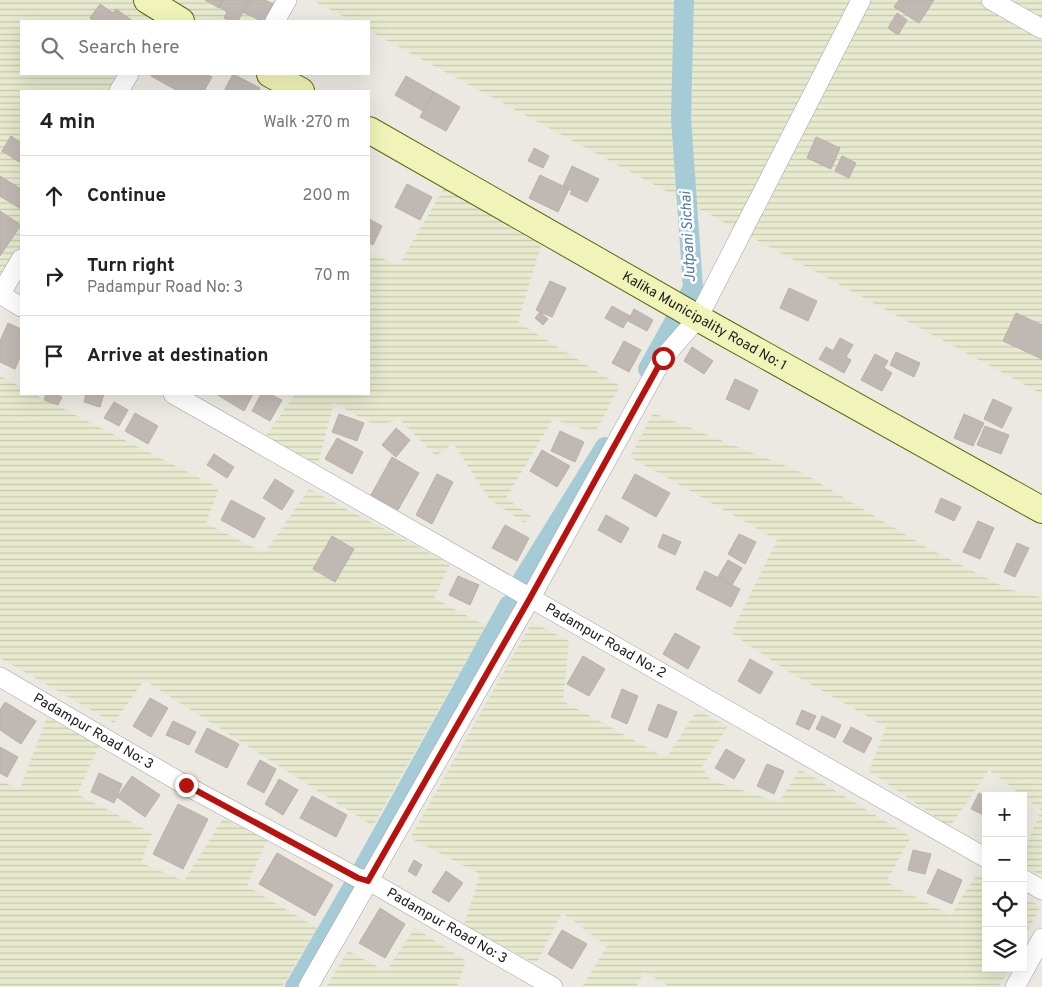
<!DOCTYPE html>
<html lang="en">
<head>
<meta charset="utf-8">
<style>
	body { margin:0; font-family:Overpass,sans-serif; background:#f6f6f6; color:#222 }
	.controls { position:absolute; right:15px; bottom:15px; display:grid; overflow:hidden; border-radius:0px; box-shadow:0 5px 20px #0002 }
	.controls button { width:45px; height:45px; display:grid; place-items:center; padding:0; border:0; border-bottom:1px solid #e0e0e0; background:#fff; color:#222; font:25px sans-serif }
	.stop { position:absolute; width:15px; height:15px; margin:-11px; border:4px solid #b8120f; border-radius:50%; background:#fff }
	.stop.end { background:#b8120f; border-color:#fff; box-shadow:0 1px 5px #0008 }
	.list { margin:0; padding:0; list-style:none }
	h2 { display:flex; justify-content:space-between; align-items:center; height:65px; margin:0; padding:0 20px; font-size:21px }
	h2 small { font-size:16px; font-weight:400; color:#767676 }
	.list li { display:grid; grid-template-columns:32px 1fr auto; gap:15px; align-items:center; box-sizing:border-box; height:80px; padding:0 20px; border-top:1px solid #e0e0e0 }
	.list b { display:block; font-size:19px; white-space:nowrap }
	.list p { margin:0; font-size:16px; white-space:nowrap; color:#767676 }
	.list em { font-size:16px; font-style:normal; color:#767676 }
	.icon { flex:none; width:28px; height:28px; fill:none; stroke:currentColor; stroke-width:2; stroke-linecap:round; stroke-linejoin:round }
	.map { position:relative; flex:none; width:1042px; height:987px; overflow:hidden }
	.search { position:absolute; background:#fff; box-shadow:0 5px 20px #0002; left:20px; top:20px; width:350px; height:55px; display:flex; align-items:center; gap:12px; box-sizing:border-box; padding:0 18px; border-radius:0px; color:#767676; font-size:19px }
	.panel { position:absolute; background:#fff; box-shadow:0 5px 20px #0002; left:20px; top:90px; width:350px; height:305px; border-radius:0px }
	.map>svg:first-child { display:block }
</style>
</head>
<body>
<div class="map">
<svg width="1042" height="987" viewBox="0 0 1042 987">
	<defs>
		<pattern id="farmland-rules" width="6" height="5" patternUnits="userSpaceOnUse" patternTransform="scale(1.25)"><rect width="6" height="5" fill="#e7eace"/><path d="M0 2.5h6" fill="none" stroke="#c6c8b0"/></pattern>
	</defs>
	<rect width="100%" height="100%" fill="#ece9e2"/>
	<!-- farmland -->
	<path fill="url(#farmland-rules)" d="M0,0H287L275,21H21V74H129L119,91H21V259L0,295Z
		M312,0H1042V394L369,31V21H352Z
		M444,188L542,242L518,322L620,386L595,433L553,419L506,498L531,516L525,523L489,499L453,443L436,456L399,419L377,426L334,403L317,468L263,440L295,394H369V253L399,265Z
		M0,376L21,387V394H34L219,488L206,523L264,553L309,489L450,564L434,598L486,626L373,826L144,680L114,723L0,658Z
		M653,413L803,473L926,547L1008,589L1042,598V876L1023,866V854L1041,810L1023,796L989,770L950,827L869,771L886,727L789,672L731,633L777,540L630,457Z
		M532,622L569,641L563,701L666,758L697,710L728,726L702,767L710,780L779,802L800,769L911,837L886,882L951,915L976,875L986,879V968H1009L999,987H670L644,972L636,987H582L607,946L562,913L536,964L464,925L480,874L410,838Z
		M47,717L99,746L77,794L152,833L141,863L184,881L223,818L267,840L247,886L317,928L282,987H0V781L20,789Z
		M1023,898L1041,906L1023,940Z
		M415,928L466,961L457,987H326L348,951L386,971Z"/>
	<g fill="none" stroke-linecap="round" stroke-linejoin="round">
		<!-- canal -->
		<path stroke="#a5cbd7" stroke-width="20" d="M648,369L693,288L681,118L684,0
			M523,579L605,447
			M295,987L358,878L509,605"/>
	</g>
	<!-- building -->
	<path fill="#c0b8b2" stroke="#bdb0a5" d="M205,0H223L219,8Z
		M223,0H250L238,21H230L224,18L227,12L219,7Z
		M250,0H265L273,4L264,21H261L243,12Z
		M899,0H934L919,23L894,7Z
		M100,4L113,13L116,9L133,21H94L90,18Z
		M897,13L907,20L898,35L888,28Z
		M152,74H206L212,77L204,91H178L151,76Z
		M233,74L260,88L259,91H224Z
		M406,76L434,92L423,111L395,95Z
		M434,92L460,107L446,131L420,117Z
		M11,136L21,143V163L2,151Z
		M816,137L840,148L831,169L807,158Z
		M534,148L549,156L543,168L528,161Z
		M842,156L856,163L849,178L835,171Z
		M572,166L599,179L587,202L570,194L572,191L563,186Z
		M540,175L569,189L558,212L529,198Z
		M0,176L21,189V209L0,196Z
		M407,184L432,197L420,220L395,207Z
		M0,211L21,225L0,256Z
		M369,219L382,226L373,245L369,243Z
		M550,281L566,288L552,317L536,310Z
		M789,288L817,301L808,321L780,308Z
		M612,306L630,316L623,328L605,318Z
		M634,309L653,320L647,331L628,321Z
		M540,312L548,319L543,325L535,318Z
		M1016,313L1042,325V359L1003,341Z
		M8,323L21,329V355L15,369L0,362V341Z
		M840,338L853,345L846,357L851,360L844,373L819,359L826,347L833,351Z
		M624,341L641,350L629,372L612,363Z
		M692,347L713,361L704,374L684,361Z
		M896,352L920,363L914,377L890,365Z
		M875,354L888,361L884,368L892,373L882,391L861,380Z
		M735,379L758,390L749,410L726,399Z
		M46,394H54L62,397L58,405L44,400Z
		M86,394H104L100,407L84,402Z
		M216,394H253L244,411Z
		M261,394H270L282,400L270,421L252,411Z
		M993,399L1012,408L1002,428L984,419Z
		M114,402L128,410L119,426L104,418Z
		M135,413L158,426L148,444L125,431Z
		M339,414L364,423L357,441L332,432Z
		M964,414L984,423L973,446L954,438Z
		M985,426L1009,435L1001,454L977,445Z
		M396,428L410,440L396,457L382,445Z
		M560,431L584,442L575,462L551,451Z
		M337,438L363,452L352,474L325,459Z
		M542,450L570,466L557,487L530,471Z
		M214,454L234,467L227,478L207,465Z
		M392,457L419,473L398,510L371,495Z
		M437,474L453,482L432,524L416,515Z
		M635,474L670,493L656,517L622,498Z
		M275,479L294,491L282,510L263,498Z
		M941,498L961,507L954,521L935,512Z
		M231,500L265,518L254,538L221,520Z
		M606,515L629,528L621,543L598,530Z
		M978,521L994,528L980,559L963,552Z
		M505,525L529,538L517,561L492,548Z
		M663,534L681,542L675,555L658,547Z
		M739,534L756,542L745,564L728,554Z
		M332,536L354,549L335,582L313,569Z
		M1017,543L1029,548L1015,577L1004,572Z
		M728,560L742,568L732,585L718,577Z
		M705,571L740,589L731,607L696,589Z
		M458,576L479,585L470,605L449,595Z
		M675,633L700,647L688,669L663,654Z
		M583,656L605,669L589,696L567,684Z
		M750,659L773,672L760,694L738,681Z
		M622,689L638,696L627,724L611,717Z
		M150,698L168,708L151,737L133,726Z
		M5,702L36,721L21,744L0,730V710Z
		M658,704L677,712L667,738L648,730Z
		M802,710L816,716L809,730L796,724Z
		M822,716L841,725L835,738L816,729Z
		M173,721L196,732L189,745L166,735Z
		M851,727L872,738L864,753L843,742Z
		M207,728L239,744L227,768L195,752Z
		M0,747L18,757L7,777L0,773Z
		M726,749L745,760L734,779L715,768Z
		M260,760L276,769L264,793L247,784Z
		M767,764L784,771L774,794L757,786Z
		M99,773L122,784L114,803L91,792Z
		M132,776L160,795L145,817L117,797Z
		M279,779L298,790L283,815L265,804Z
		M979,793L986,797V816L971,809Z
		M312,796L347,815L336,837L300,818Z
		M178,804L208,819L183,869L153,854Z
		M913,850L931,854L925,874L908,870Z
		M277,853L333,885L315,916L259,884Z
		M414,860L422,865L416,876L408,871Z
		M938,869L962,880L952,904L927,893Z
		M446,871L463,883L449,902L432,892Z
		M380,908L405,924L385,958L359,943Z
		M562,930L587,944L572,969L548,954Z"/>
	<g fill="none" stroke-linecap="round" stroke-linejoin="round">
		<!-- street casing -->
		<g stroke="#a2a2a2" stroke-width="20">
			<g id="street">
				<path d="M991,0L1042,29"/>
				<path d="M275,21L287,0"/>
				<path d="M119,91L129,74"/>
				<path d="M0,294L21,307"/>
				<path d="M0,295L21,259"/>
				<path id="s1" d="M173,394L986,858"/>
				<path id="s2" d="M0,677L185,785L358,878L369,881L553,987"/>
				<path d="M1023,879L1042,890"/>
				<path d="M308,987L530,599L663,358L698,318L861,0"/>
				<path d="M1015,987L1042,938"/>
			</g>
		</g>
		<!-- secondary casing -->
		<g stroke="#5d680c" stroke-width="28">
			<g id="secondary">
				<path d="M147,0L181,21"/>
				<path d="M270,74L301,91"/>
				<path id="s3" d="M369,130L698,318L1042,510"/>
			</g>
		</g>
		<!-- street -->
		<use href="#street" stroke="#fff" stroke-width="19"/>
		<!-- secondary -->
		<use href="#secondary" stroke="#f0f4b8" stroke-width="26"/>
	</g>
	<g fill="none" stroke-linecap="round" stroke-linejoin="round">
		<!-- route -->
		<path stroke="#b8120f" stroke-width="6" d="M186,785L358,878L368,881L530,598L663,358"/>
	</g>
	<g text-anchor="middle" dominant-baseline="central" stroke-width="5" stroke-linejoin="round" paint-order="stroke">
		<!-- street labels -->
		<g font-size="14" fill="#1b1b1b" stroke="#fff">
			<text stroke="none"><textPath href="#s3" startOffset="386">Kalika Municipality Road No: 1</textPath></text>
			<text stroke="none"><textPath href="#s1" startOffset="498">Padampur Road No: 2</textPath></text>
			<text stroke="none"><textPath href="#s2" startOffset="108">Padampur Road No: 3</textPath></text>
			<text stroke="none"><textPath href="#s2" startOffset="512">Padampur Road No: 3</textPath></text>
		</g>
		<!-- water labels -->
		<g font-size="15" font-style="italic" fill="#5078a3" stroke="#fff">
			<text transform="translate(689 237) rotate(-93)">Jutpani Sichai</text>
		</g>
	</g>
</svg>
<div class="controls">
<button>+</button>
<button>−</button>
<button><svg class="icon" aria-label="locate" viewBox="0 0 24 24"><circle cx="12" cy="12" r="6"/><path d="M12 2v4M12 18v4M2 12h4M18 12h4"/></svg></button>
<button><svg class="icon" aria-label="layers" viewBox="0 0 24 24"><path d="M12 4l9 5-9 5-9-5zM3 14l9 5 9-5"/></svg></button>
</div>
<div class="stop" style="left:663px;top:358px"></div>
<div class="stop end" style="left:186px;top:785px"></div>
<div class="search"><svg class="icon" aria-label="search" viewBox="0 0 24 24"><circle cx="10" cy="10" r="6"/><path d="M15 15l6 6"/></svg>Search here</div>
<section class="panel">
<h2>4 min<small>Walk · 270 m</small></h2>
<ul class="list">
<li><svg class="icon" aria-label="ahead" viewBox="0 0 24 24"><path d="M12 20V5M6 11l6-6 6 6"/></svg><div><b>Continue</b></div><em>200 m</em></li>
<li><svg class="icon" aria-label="right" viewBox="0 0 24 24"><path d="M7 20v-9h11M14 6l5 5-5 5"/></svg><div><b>Turn right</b><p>Padampur Road No: 3</p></div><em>70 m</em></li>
<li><svg class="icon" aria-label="arrive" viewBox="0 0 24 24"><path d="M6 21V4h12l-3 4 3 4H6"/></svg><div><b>Arrive at destination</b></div></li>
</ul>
</section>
</div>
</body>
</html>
